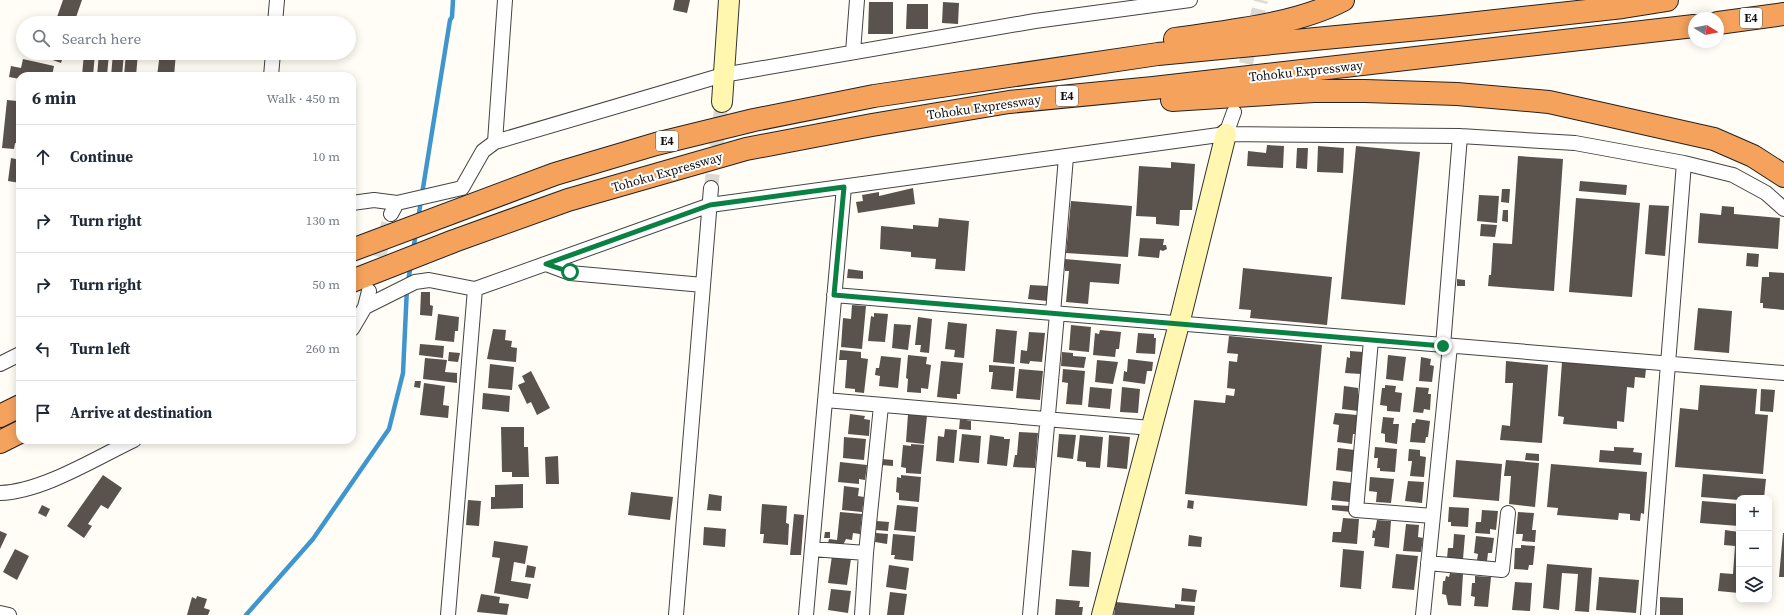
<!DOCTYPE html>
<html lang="en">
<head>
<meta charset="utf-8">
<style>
	body { margin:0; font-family:"Source Serif 4",serif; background:#f2f2f3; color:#1f2937 }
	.controls { position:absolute; right:12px; bottom:12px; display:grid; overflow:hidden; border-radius:8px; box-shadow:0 2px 10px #0003 }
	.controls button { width:36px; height:36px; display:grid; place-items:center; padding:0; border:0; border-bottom:1px solid #e0e1e3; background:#fff; color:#1f2937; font:20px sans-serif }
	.compass { position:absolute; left:1688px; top:12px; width:36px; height:36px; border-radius:50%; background:#fff; box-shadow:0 2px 10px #0003; rotate:100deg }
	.stop { position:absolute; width:12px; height:12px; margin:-9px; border:3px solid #0b8043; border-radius:50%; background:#fff }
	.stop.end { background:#0b8043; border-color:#fff; box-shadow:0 1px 4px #0008 }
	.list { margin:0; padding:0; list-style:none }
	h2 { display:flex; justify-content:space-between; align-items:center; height:52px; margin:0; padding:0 16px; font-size:17px }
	h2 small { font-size:13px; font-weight:400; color:#747a83 }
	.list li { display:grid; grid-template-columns:26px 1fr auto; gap:12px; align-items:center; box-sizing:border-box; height:64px; padding:0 16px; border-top:1px solid #e0e1e3 }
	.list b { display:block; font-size:15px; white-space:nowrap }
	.list em { font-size:13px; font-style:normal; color:#747a83 }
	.icon { flex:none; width:22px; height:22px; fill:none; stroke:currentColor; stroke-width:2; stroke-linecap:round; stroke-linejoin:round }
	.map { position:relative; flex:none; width:1784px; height:615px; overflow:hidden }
	.search { position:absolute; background:#fff; box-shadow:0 2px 10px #0003; left:16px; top:16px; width:340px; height:44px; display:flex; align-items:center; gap:10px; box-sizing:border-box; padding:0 14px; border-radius:22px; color:#747a83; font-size:15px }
	.panel { position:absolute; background:#fff; box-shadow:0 2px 10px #0003; left:16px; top:72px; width:340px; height:372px; border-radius:12px }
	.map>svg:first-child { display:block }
</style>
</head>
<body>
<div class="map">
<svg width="1784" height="615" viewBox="0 0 1784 615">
	<rect width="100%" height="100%" fill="#fffdf5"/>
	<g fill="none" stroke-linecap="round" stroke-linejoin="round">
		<!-- stream -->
		<path stroke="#3f96cf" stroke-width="4.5" d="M418,219L450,20L452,17L453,0
			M413,251L416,232
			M246,615L313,539L389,429L403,373L407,287L411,264"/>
	</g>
	<!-- building -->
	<path fill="#5a524d" d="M63,0H82L74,23L57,17Z
		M675,0H690L687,13L673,10Z
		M869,2H893V34H868Z
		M943,2L959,3L958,24L942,23Z
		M907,4H928V29H906Z
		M48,53H64L61,63L47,58Z
		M84,53H95L93,76H82Z
		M99,53H109L107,76H97Z
		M113,53H124L122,76H111Z
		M126,53H138L136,76H124Z
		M160,53H176L174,76H157Z
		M23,59L54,66L52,76H20V79L9,77L11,66L21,68Z
		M18,92H20V144L15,143L14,149L2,148L7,100L17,101Z
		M1267,145L1284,146L1283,168L1247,166L1248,151L1266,153Z
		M1318,146L1344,148L1343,173L1317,172Z
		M1356,146L1420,152L1405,305L1341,299Z
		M1297,148H1308L1307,169L1296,168Z
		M1518,156L1563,159L1554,291L1488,286L1489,275H1491L1493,243L1512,244Z
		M11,158L20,160V183L8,181Z
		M1171,162L1195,164L1192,210H1180L1179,226L1156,224V217L1136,216L1139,166L1171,168Z
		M1580,181L1627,185L1626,195L1579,191Z
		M913,188L915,204L858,213L856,202L863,201L862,195L879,192V196Z
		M1502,189H1510L1509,203L1501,202Z
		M1479,195L1499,196L1497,223L1477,221Z
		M1576,198L1640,203L1632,297L1569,292Z
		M1071,201L1132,206L1128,257L1066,253Z
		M1649,205L1669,206L1665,256L1645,254Z
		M1722,206L1734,207V214L1780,218L1778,249L1698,243L1700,213L1721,215Z
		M1503,210H1508V222L1502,221Z
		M939,218L969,221L965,271L935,269L936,259L911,257V252L880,249L881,226L913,229V225L938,227Z
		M1481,224L1497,225L1495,237L1480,236Z
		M1140,238L1164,239L1163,245H1166L1167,249L1163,251L1160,250L1159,258L1138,256Z
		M1747,253L1759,254L1758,267L1746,266Z
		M1065,259L1121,264L1119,284L1090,282L1088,304L1066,302L1069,271H1065Z
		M1243,268L1332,277L1327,325L1250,318L1251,310L1239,309Z
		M848,269L863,271V279L847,278Z
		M1769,272L1784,273V310L1763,308V303H1760L1762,277H1769Z
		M1457,279L1465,280V286H1457Z
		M1030,285L1048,286L1047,301L1028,299Z
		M421,292H430V305L433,306L432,316L420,315Z
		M852,305L866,306L862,349L841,347L843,318L851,319Z
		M1698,308L1732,311L1729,353L1694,350Z
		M874,313L888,314L885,342L868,341L871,316L874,317Z
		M438,314L459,317L458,331H455L454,342L435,340Z
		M918,317L932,319L929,353L920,352L921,345H915Z
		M948,322L967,324L964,358L954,357L955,350L945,349Z
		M894,324L911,325L908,350L892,348Z
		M1071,325L1091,327L1089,352L1069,350Z
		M493,329L506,330L505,340L512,341L511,347L517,348L516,362L487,359Z
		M996,329L1017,331L1014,364L993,362Z
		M1100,330L1121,332L1119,349H1116L1115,357L1093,355L1095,333L1099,334Z
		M1029,332L1045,333L1042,362L1030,361L1029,364L1020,363L1021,350L1027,351Z
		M1138,333L1154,334V338H1156L1155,354L1136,353Z
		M1229,336L1322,345L1307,506L1185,494L1194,400L1225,403L1226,395L1234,396L1235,389L1227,388L1229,361L1237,362L1238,354L1227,353Z
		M420,344L444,346L443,358L419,355Z
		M840,350L861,352V358L868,359L864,393L855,392V389L845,388L847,360H839Z
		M1350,351L1363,352L1361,374L1345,373L1347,357L1350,358Z
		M449,352L460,353L458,362L448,361Z
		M1062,352L1073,353V356L1086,357L1084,368L1061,366Z
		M908,355L927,357L926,364L931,365L928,389L921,388V393L907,392L908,379L906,378Z
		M1388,355L1406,357L1403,381L1386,379Z
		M881,356L901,358L898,388L879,386L880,376L875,375L876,368H879Z
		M1421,357L1431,359L1430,365L1434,366L1432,382L1419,381Z
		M425,358L447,360L445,372L457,373V383L423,379Z
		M1128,359L1153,362L1152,371H1147L1145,384L1123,381L1124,371L1127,372Z
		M1097,360L1118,362L1113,384L1095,382Z
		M941,361L963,363L960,394H957V399L937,397Z
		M1506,361L1548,365L1542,443L1500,440L1502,425L1510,426L1513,383H1505Z
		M1562,362L1646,369L1645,378L1635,377L1634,388L1627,387L1624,422L1617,421V429L1563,424L1564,417L1558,416Z
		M490,364L514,367L512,390L488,388Z
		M989,365L1015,367L1013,391L991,389L993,372H989Z
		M1019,369L1043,371L1040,400L1016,398Z
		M1063,369L1085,371L1082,405L1066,404L1068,383L1062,382Z
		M531,371L550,408L537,415L531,402L527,404L518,385L525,382L522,376Z
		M415,381H421L420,388L414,387Z
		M424,383L445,386L443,405L449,406L448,418L420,415Z
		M1385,385L1396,386L1395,392L1402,393L1400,412L1387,411V406L1380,405L1382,388H1385Z
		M1700,385L1757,389L1755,414L1768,415L1763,474L1675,467L1680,408L1698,410Z
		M1344,386L1358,388V395H1360L1358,411L1342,409Z
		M1090,387L1112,389L1110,409L1088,407Z
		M1122,387L1140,389L1138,413L1120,412Z
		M1416,387L1429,388L1428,394H1431L1430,410L1424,409L1423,413L1413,412Z
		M1761,389L1775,390L1773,412L1760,411Z
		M483,393L510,396L509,412L482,409Z
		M1335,413L1357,415L1356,434H1353L1352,444L1337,442L1339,425L1333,424Z
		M850,414L865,416L864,419L870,420L869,436L848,434Z
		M908,414L927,416L924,444L906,442Z
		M1383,417L1394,418L1393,424H1399L1397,444L1385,442V434L1381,433Z
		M960,419L971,421V430L959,429Z
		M1416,419L1430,421L1428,437H1426L1425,443L1410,442L1412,423H1415Z
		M501,427H524V447H528L529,477H512V472H502Z
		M945,429L957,430L954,463L936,461L938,436L944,437Z
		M1019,432L1038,433L1035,468L1013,467L1015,455H1017Z
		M962,434L981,436L979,463L959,461Z
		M1059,434L1076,435L1073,459L1057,457Z
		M990,435L1004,437V439H1010L1007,466L987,464Z
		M1080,435L1103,437L1100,468L1086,467V462L1077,461Z
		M1109,435L1130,437L1127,469L1107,467Z
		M844,437L866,439L864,460L843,458Z
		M911,444L924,445L921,474L906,473V468L901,467L903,445L911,446Z
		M1375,447L1397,449L1395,472L1380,471V468H1377L1378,458H1374Z
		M1614,447L1634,448L1633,452L1642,453L1641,465L1599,462L1600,450L1614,451Z
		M1338,448L1355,450L1352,472L1336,470Z
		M1409,449L1420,450V456L1426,457L1424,477L1410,476L1412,461H1408Z
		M1526,453L1539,454V461L1525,460Z
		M558,456L559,484H546L545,457Z
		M882,459L893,460V466L881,465Z
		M1456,460L1502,464L1499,501L1453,497Z
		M1506,460L1539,463L1535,507L1509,504L1511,476H1504Z
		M840,462L867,465L865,480L859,479V484L838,482Z
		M1551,464L1647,472L1644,514L1641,513L1640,521L1630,520V514L1619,513L1618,520L1557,515L1558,508L1547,507Z
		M1703,474L1766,479L1764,498H1739V500L1701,497Z
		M103,475L122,488L108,509L101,505L88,524L92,526L84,538L67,526Z
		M901,475L921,477L919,502L899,500V493L896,492L897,477L901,478Z
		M1370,477L1394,479L1391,503L1376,502L1377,492L1369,491Z
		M1333,481L1351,483L1350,502L1331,500Z
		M1408,481L1424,482L1422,503L1405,501Z
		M523,484V508L491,509V497H495V485Z
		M844,486L859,488L858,496L864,497L862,512L842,510Z
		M631,492L673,497L670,520L628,515Z
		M709,494L722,496L721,511L707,510Z
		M468,500L481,501L479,526L466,525Z
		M1188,500L1194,501L1193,509L1187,508Z
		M1702,501L1739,504V526L1700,523Z
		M762,504L787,506L786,523L789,524L788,545L763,543L764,534H760Z
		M42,505L50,509L46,517L38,513Z
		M897,505L918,507L916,532L894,530Z
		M1332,505L1351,506V512L1332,510Z
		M1449,507L1469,508L1468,527L1451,526V522H1448Z
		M1482,510L1498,511L1496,530L1490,529V534L1475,533L1476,522H1481Z
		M840,512L862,514L860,534L853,533L852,540L846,539L843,545L828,543L829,539L837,540Z
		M1518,512L1534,513L1532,530H1536L1535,542L1522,541L1523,534H1516Z
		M794,514L804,515L801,555H790Z
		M1343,518L1359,519L1357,544L1332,542L1333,532H1341Z
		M1377,520L1391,521L1389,548L1374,546L1375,538H1372L1373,530L1375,531Z
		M877,521L889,522L888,531L876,530Z
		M1406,524L1419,525L1418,537L1423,538L1421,552L1403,551Z
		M704,527L726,529L725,547L703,545Z
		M1725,530L1739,532V593L1718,591L1720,573L1733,574L1735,546L1724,545Z
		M0,531L7,534L0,549Z
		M825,532H830V538H824Z
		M876,533L888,534L887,544L875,542Z
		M1783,533H1784V577H1779Z
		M893,534L915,536L913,561L894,559L895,555H891Z
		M1454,534L1465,535L1463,559L1447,558L1448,548H1453Z
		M1189,535L1202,537L1201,547L1188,546Z
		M1476,536L1494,538L1492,553H1488L1487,561L1477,560L1478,554L1474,553Z
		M494,541L528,546L525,564L514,562L511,581L531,584L528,599L494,593L500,558L492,557Z
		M1521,545L1535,546L1533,565H1529L1528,570L1514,569L1515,548H1521Z
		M15,549L29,556L17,580L3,572Z
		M1343,549L1364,551L1361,589L1340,587Z
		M1072,550L1091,552L1089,587L1069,586Z
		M1396,554L1418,556L1414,590L1392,588Z
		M832,556L851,559L847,585L828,583Z
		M1547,564L1592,568L1589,612L1575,611L1578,574L1562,573L1559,610L1543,608Z
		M527,565L536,567L534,578L525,577Z
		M889,565L909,568L906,590L886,587Z
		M1450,573L1463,574L1461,606L1448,605L1446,595L1442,594L1443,581H1445L1446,576L1449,577Z
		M1475,576L1491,577L1488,607L1474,606L1475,597L1471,596L1472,583H1475Z
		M1599,577L1639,580L1636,613L1596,610Z
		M1515,582L1532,583L1530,611L1512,610Z
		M1182,588L1197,590L1195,602L1181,601Z
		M831,589L851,591L848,613L828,610Z
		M890,592L907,594L904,615H887Z
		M481,594L500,597L499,603L509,604L507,615L477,612Z
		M197,596L207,599L204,608L210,610L208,615H187L192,597L196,599Z
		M1660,597L1683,598V615H1660Z
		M1056,599L1080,601L1079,607H1083L1082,615H1055Z
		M1116,602L1175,608V604L1195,606L1194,615H1114Z"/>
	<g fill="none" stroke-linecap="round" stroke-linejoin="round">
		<!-- street-tunnel -->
		<path stroke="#dbdad3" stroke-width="14" stroke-dasharray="14 7" stroke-linecap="butt" d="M1241,84L1261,0
			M711,188L722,102
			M373,277L391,214"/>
		<!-- street casing -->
		<g stroke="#444" stroke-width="16">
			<path id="street" d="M275,23L277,0
				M853,52L857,0
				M271,76L273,53
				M1226,134L1234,112
				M495,142L505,0
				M352,203L374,200L397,203L391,214
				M397,203L462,188L483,151L495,142L723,75L1035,21L1190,0
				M546,264L570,273L703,285
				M834,295L1784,373
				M365,307L415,282L429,280L475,289L710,205L1226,134L1460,136L1575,143L1684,163L1733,175L1766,193L1784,209
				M1053,313L1066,157
				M352,329L365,307L369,291
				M1371,340L1356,510L1433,516
				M1443,346L1460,136
				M0,364L20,354
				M825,400L1151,428
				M0,493C42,492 96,458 134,440
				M812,549L866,553L881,406
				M1428,563L1502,570L1508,513
				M0,613L9,615
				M448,615L475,289
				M676,615L711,188
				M806,615L844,187
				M862,615L866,553
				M1030,615L1057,314
				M1423,615L1450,346
				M1648,615L1684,163"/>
		</g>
		<!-- secondary casing -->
		<g stroke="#333" stroke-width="22">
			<path id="secondary" d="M722,102L729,0
				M1102,615L1179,324L1226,134"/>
		</g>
		<!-- highway casing -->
		<g stroke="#222" stroke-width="24">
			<path id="highway" d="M1718,23L1784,14
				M1175,39C1228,31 1296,25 1343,0
				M1172,100L1314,91H1365L1457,94L1549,102L1714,139L1753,156L1784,176
				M352,250L555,174L656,144L754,120L874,96L1158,54L1441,27L1623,7L1667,0
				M352,281L454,241L568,200L746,149L872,125L1009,102L1153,88L1694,26
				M0,416L20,406
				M0,442L20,432"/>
		</g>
		<!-- street -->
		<use href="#street" stroke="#fff" stroke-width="14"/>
		<!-- secondary -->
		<use href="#secondary" stroke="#fff6b0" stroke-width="20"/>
		<!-- highway -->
		<use href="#highway" stroke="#f5a25d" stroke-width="22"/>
	</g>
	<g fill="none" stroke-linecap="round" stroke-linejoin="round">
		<!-- route -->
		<path stroke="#0b8043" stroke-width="5" d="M570,272L546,264L710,205L844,187L834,295L1443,346"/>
	</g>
	<g text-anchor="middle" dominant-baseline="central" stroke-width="4" stroke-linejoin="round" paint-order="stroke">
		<!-- shield labels -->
		<g fill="#fff" stroke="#585858" stroke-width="1">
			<rect x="1740" y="8" width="22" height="20" rx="3"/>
			<rect x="1056" y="86" width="22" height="20" rx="3"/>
			<rect x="656" y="131" width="22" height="20" rx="3"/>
		</g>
		<g font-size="12" font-weight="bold" fill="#111">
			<text x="1751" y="18">E4</text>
			<text x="1067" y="96">E4</text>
			<text x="667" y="141">E4</text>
		</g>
		<!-- street labels -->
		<g font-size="13" fill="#111" stroke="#fff">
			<text transform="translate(1306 71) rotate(-6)">Tohoku Expressway</text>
			<text transform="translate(984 107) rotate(-8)">Tohoku Expressway</text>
			<text transform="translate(667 172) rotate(-16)">Tohoku Expressway</text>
		</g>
	</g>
</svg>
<div class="controls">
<button>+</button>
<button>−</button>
<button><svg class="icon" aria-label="layers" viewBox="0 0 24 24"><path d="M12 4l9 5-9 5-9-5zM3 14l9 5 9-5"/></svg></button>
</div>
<svg class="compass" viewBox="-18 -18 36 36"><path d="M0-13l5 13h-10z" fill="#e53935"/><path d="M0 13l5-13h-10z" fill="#747a83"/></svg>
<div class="stop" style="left:570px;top:272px"></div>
<div class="stop end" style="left:1443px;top:346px"></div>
<div class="search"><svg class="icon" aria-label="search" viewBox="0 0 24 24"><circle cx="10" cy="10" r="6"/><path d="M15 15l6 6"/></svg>Search here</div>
<section class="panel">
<h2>6 min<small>Walk · 450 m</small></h2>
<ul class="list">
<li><svg class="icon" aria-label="ahead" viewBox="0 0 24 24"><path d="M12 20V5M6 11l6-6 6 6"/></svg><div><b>Continue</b></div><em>10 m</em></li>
<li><svg class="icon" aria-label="right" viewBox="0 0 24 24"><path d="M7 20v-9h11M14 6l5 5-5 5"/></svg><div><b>Turn right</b></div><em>130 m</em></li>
<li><svg class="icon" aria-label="right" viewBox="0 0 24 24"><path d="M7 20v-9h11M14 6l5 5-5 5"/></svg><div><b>Turn right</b></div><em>50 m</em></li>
<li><svg class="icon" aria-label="left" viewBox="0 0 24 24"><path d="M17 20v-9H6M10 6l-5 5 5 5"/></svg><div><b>Turn left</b></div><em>260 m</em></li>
<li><svg class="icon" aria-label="arrive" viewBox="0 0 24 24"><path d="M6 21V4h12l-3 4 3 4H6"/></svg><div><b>Arrive at destination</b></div></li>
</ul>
</section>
</div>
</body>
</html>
